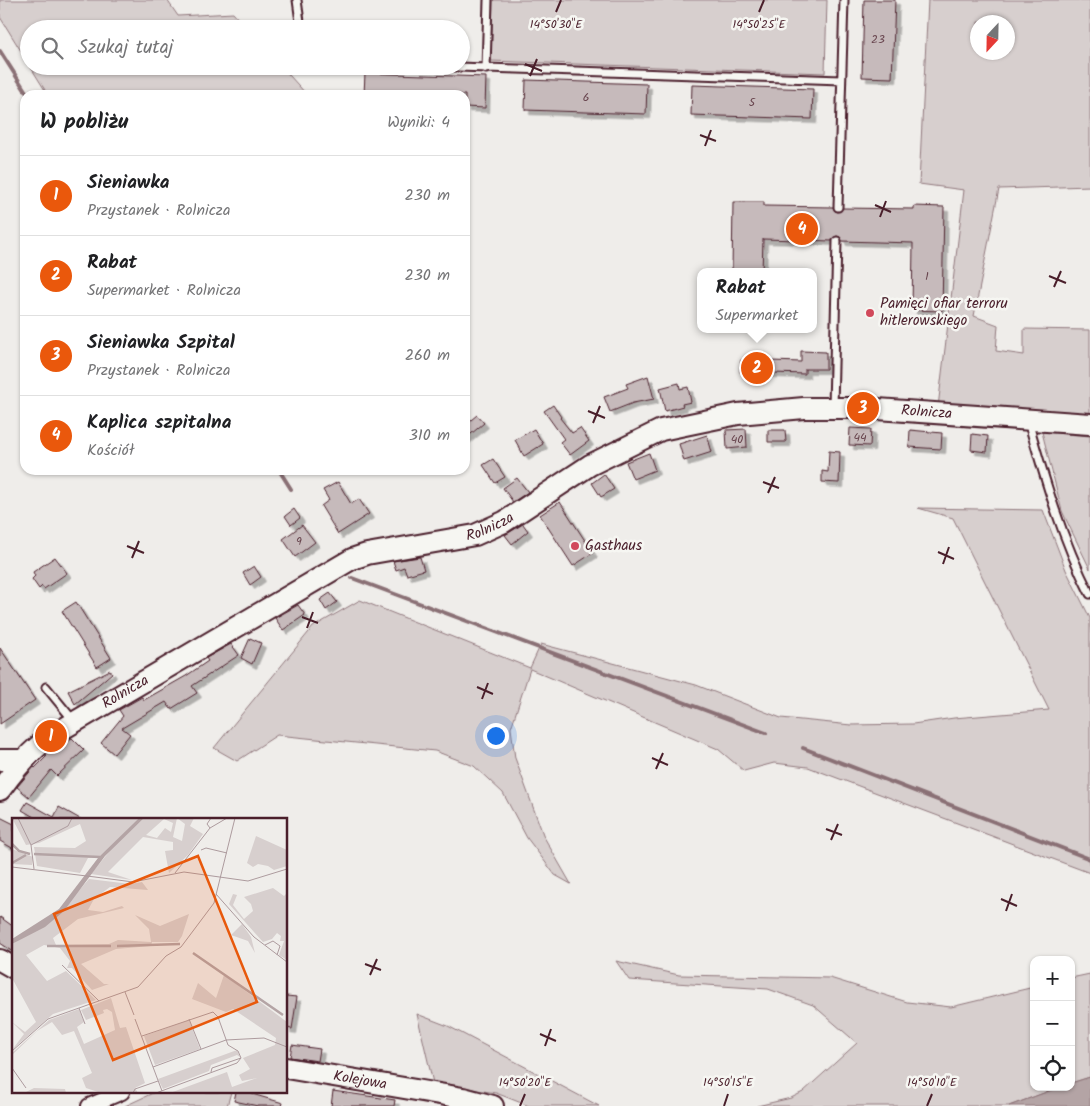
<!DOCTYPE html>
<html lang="pl">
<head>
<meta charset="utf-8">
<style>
	body { margin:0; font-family:Kalam,sans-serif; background:#f2f2f2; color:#202124 }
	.controls { position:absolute; right:15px; bottom:15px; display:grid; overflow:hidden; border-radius:10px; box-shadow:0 1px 4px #0004 }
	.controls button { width:45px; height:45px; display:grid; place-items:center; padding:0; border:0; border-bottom:1px solid #e0e0e0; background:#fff; color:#202124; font:25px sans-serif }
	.compass { position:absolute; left:970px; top:15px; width:45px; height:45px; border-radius:50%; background:#fff; box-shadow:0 1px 4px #0004; rotate:202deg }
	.you { position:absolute; left:495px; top:735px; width:18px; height:18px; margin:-12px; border:4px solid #fff; border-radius:50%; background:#1a73e8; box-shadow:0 0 0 8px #1a73e833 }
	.badge { display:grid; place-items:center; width:32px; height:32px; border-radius:50%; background:#ea580c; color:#fff; font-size:16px; font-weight:700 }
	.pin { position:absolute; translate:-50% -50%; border:2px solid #fff; box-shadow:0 1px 5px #0006 }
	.popup { position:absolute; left:697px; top:268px; width:120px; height:65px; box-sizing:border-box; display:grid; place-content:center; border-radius:10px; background:#fff; filter:drop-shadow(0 1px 4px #0005); font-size:16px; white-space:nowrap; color:#757577 }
	.popup b { font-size:19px; color:#202124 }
	.popup::after { content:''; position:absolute; left:50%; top:100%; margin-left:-10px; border:10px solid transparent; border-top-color:#fff }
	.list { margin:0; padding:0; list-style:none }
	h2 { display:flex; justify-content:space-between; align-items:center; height:65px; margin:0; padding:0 20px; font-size:21px }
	h2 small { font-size:16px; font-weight:400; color:#757577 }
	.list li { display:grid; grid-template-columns:32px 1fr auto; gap:15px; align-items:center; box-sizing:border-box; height:80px; padding:0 20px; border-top:1px solid #e0e0e0 }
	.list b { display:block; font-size:19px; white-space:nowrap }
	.list p { margin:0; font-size:16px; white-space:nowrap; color:#757577 }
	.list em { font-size:16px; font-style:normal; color:#757577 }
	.icon { flex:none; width:28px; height:28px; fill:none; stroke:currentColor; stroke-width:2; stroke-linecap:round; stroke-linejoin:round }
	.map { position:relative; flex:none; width:1090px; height:1106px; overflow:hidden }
	.search { position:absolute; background:#fff; box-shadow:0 1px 4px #0004; left:20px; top:20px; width:450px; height:55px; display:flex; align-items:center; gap:12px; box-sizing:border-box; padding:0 18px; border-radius:28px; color:#757577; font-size:19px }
	.panel { position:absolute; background:#fff; box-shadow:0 1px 4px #0004; left:20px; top:90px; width:450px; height:385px; border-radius:15px }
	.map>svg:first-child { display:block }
</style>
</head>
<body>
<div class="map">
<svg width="1090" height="1106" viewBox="0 0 1090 1106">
	<defs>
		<filter id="shadow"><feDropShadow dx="4.5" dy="4.5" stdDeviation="0" flood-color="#0004"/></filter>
	</defs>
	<rect width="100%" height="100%" fill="#efedea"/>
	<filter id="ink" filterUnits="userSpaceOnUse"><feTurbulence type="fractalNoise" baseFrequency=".02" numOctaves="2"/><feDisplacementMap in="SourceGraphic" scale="10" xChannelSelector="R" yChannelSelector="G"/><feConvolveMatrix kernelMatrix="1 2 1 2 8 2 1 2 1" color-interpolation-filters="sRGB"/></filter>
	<g filter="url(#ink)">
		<!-- green -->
		<path fill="#d7cfce" stroke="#90777c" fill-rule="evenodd" d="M0,0H167L178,16L233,13L247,29H29V64L0,17Z
			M493,0H827L825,73L491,61Z
			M928,0H1090V186L999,189L974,316L998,325L996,351L1024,355V329L1090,330V418L938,407L964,190L919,184ZM978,22H1008V52H978Z
			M30,66H281L307,95H48Z
			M1042,432L1090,436V569L1062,511Z
			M918,508L1043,510L1066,570L1090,618V873L808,767L774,763L744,771L718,749L530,669L511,728L515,758L544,837L571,884L555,875L527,838L503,793L474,766L435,751L277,735L237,761L214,748L313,627L360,600L530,668L541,644L696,685L781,718L851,725L913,724L954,718L1049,710L953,518Z
			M616,961L679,975L830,978L907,1002L951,1007L1034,987V1087H1060L1009,1106H757L791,1098L803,1092L857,1043L813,1005L768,989L629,980Z
			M1090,974V1077L1071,1083V978Z
			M417,1014L448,1026L599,1106H529L496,1093L433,1083Z
			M155,1092H231L227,1106H125Z"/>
		<!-- water -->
		<path fill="#b4a4a5" stroke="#8a6f74" d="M1090,1077V1106H1009L1060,1087H1071V1083Z"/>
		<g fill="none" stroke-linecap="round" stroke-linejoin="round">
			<!-- stream -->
			<path stroke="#8a6f74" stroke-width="4" d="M0,51L28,95
				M279,470L291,489
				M352,578L766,733
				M803,748L1090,859"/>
		</g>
		<!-- building -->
		<path fill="#c6babb" stroke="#4a1f2b" filter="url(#shadow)" d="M864,0H895L892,78L862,77Z
			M365,73L486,77L485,108L465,107V95H364Z
			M526,80L647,84L646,114L525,110Z
			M692,85L813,89L812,119L691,115Z
			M733,202H764V206L833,207L835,211L838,212L843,208L914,209V206L944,207L942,311L912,310L913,243L842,241L840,237L837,236L833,238L832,241L763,239L762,272H732Z
			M801,351L826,352V369H805V374L740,372L741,360L801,362Z
			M648,376L654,399L633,403L610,412L604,397L628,388L626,384Z
			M679,383L680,389L688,387L691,402L682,404L683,406L665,411L660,388Z
			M553,405L561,417L560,418L572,433L580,428L589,441L570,455L560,442L564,439L544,411Z
			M477,415L484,423L465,439V425Z
			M850,428L871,429L870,446L849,445Z
			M534,429L543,444L524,456L515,440Z
			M746,429L747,447L727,449L726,430Z
			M768,430H785L786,442H768Z
			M910,430L942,433L941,449L909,447Z
			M972,434L988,436L987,452L971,450Z
			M707,435L712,452L684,461L679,444Z
			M829,451L840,452L839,483L822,482V471L828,472Z
			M649,453L655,470L633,479L626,462Z
			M493,459L505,477L495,483L483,465Z
			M604,474L614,489L601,497L592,483Z
			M517,478L528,492L513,502L503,488Z
			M338,482L351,504L359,499L369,514L338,534L321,506L329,500L323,490Z
			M560,502L593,553L573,566L540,515Z
			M294,509L300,518L291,525L285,516Z
			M523,524L528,531L512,544L505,535Z
			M302,525L315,542L295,557L283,539Z
			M55,557L67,573L44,589L42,586L39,589L32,579L35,576L33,572Z
			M420,557L424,570L407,575L404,567L396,570L393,561Z
			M254,566L261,577L250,585L243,573Z
			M330,593L337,602L326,610L320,600Z
			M76,602L111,658L97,667L62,611Z
			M298,605L305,615L283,630L275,618Z
			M250,638L261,643L252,664L241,658Z
			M231,644L239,655L192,686L197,693L171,709L166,702L122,728L130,734L114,754L101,743L123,716L119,710L142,697L144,700L186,676L208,661L206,658Z
			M0,648L35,700L0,724Z
			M110,670L112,673L75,704L68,691Z
			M72,738L84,750L57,776L51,770L29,797L17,787L34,767L35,768L57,746Z
			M27,802L54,817L59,807L82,820H39L22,810Z
			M0,817L14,824V849L0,841Z
			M0,917L14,927V952L0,943Z
			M286,996L297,997L292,1029L286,1028Z
			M292,1045L320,1049L318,1061L290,1057Z
			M333,1091L395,1100L394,1106H331Z
			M236,1092H252V1094L283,1103L282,1106H258L234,1101Z"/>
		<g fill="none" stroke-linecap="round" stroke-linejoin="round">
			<!-- lane casing -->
			<g stroke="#4a1f2b" stroke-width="11">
				<path id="lane" d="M297,0L301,29
					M430,66L841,80
					M486,69L488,0
					M838,207L844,0
					M833,407L837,241
					M1028,421C1045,480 1062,539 1090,594
					M46,687L73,720"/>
			</g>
			<!-- street casing -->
			<g stroke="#4a1f2b" stroke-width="18">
				<path id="street" d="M89,1106L122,1092"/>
			</g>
			<!-- secondary casing -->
			<g stroke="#4a1f2b" stroke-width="24">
				<g id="secondary">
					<path d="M0,760H23"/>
					<path id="s1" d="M0,790C15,769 31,750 51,736L352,559L367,554L475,535L504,522L590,465L661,430L738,414L804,408H863L1090,424"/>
					<path d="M0,960L14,968"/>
					<path id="s2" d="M286,1068L463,1098L493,1106"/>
				</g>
			</g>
			<!-- lane -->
			<use href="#lane" stroke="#f6f6f2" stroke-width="7"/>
			<!-- street -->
			<use href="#street" stroke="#f6f6f2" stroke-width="14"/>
			<!-- secondary -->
			<use href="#secondary" stroke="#f6f6f2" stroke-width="20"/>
		</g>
	</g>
	<!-- ticks -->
	<path fill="none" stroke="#4a1f2b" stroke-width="2" d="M556,12L561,0M759,12L764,0M525,64L542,71M530,76L537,59M700,135L716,141M705,146L711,130M875,205L891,212M880,217L886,201M1049,276L1066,283M1054,287L1061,271M588,411L605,418M593,423L600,406M763,482L779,488M768,493L775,477M127,546L144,553M938,552L954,559M132,558L139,541M943,564L949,547M302,617L318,623M307,628L313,612M477,687L493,694M482,699L488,683M652,758L668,765M656,769L663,753M826,829L842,835M831,840L838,824M1001,899L1017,906M1006,911L1012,894M365,964L381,970M370,975L377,959M540,1034L556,1041M545,1046L551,1029M520,1106L525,1094M724,1106L728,1094M927,1106L932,1094"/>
	<!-- markers -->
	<g fill="#d1495b" stroke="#f6f6f2" stroke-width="2">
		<circle cx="870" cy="313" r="5"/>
		<circle cx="575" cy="546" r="5"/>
	</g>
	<g text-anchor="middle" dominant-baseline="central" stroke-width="5" stroke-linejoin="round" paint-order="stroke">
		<!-- number labels -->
		<g font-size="12" fill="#69464f">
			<text x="878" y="39">23</text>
			<text x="586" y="97">6</text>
			<text x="752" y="102">5</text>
			<text x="927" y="276">1</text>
			<text x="860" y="437">44</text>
			<text x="737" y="439">40</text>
			<text x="299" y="541">9</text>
		</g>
		<!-- poi labels -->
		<g font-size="15" fill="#4a1f2b" stroke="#f6f6f2" text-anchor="start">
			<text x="880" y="304">Pamięci ofiar terroru<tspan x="880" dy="17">hitlerowskiego</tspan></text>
			<text x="585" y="546">Gasthaus</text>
		</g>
		<!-- street labels -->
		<g font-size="15" fill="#4a1f2b" stroke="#f6f6f2">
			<text stroke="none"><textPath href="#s1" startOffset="1031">Rolnicza</textPath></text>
			<text stroke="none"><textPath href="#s1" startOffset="566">Rolnicza</textPath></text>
			<text stroke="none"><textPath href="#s1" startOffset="161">Rolnicza</textPath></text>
			<text stroke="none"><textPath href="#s2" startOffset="75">Kolejowa</textPath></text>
		</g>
	</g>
	<!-- overview -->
	<g transform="translate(12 818)">
		<rect width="275" height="275" fill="#efedea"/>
		<path d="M0,0H127L87,40H76L68,55L25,48L23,36L60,38L23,35L22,29L63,30L74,23L68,6L27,25L14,27ZM132,0H182L178,8L191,16L176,37L157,55L153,33L161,32V24L131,19L96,54L120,62L79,56L101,29ZM165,0L173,6L170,23L161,19ZM152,1L161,5L159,14L153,10L145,20L134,17ZM244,18L275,32V48L262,52L256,48L246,46L241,49L235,45ZM0,31L21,39L20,47L0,46ZM77,61L118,66L130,64L136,72L98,69L82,81L76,92L91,94L110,88L112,90L66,101L41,120L44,127L97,126L106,122L139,124L137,111L123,97L148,108L177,96L170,118L166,124H140L139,128L104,131L69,146L92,166H97L80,172L60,150H55L58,143L48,130L32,127L14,137L35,163L54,153L84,182L41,196L0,232L12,216L0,204L13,214L24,204L0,160V126L41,102ZM261,70L272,78L275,75V142L267,137L272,123H268L269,118L265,115L260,121L251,124L217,86L221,76L225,77L221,87L232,101L241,93L239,86L232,79ZM230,106L239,119L243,135L236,123L219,117ZM212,157L275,204V275H158L215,254L220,269L245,260L230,263L227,257L238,251L231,240L263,227L264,220L221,191L214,194L180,181L186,165L204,180ZM99,180L108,210L114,209L133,265L123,270L126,275H89L74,270L70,260L80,255L62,213L50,217L40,204L25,213L0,237V235L37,202L67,191L72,204L65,209L72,226L103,212L100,194L95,191L91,192L92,195L74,202L69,192ZM177,202L188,231L143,247L132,218ZM225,232L228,239L225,237L199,247L197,253L151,271L146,261ZM22,270L53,271L54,275H12Z" fill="#d7cfce" fill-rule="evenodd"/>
		<path d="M127,0H132L93,38L52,93L33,109L0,126V121L47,91L86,40Z" fill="#b4a4a5"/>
		<path fill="none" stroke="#b4a4a5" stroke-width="2.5" d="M0,26L7,33L18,36M22,36L88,39M0,45L14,37M35,128H99M105,128L168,126M181,135L271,197"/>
		<path fill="none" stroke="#ad9b9e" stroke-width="1" d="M6,0L19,27L22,51M198,10L215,0M19,27L56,8L60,0M189,32L194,30L215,35M0,49L83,59M163,55L198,10L195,6L199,0M83,59L121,64L172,54L236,63L275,51M204,76L242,119L275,144M253,127L261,123L268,128L265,137M50,147L87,183M113,174L122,197M67,190L73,206M123,201L150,273M177,201L189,231M130,218L201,194L206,199L216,227L226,233L229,240L225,245L144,275M0,233L36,201L126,169L154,138L169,129L202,85L223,0M141,249L214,222L252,220L275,229M0,250L14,270M199,254L200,250L229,240M121,275L123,271L146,263"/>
		<path fill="#e8590c" fill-opacity="0.15" stroke="#e8590c" stroke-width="2.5" d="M186,38L245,184L101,242L42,96Z"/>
		<rect width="275" height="275" fill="none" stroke="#4a1f2b" stroke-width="2.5"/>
	</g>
	<g font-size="12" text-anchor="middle" fill="#4a1f2b" stroke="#f6f6f2" stroke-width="5" stroke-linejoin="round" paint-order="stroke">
		<text x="556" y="28">14°50'30"E</text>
		<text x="759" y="28">14°50'25"E</text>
		<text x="525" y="1086">14°50'20"E</text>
		<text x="728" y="1086">14°50'15"E</text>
		<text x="932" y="1086">14°50'10"E</text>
	</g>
</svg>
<div class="controls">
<button>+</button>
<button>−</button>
<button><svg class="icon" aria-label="locate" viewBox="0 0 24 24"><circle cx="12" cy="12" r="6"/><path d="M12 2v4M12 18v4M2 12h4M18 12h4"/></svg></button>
</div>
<svg class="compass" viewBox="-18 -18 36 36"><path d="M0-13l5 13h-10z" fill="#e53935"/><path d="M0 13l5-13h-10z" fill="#757577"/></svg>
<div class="you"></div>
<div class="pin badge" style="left:51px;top:736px">1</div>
<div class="pin badge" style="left:757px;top:368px">2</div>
<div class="popup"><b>Rabat</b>Supermarket</div>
<div class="pin badge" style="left:863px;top:408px">3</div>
<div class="pin badge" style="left:802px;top:229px">4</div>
<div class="search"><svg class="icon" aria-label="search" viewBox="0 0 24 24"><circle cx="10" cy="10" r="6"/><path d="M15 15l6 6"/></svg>Szukaj tutaj</div>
<section class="panel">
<h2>W pobliżu<small>Wyniki: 4</small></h2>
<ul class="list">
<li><span class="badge">1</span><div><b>Sieniawka</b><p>Przystanek · Rolnicza</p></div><em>230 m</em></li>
<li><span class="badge">2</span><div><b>Rabat</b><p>Supermarket · Rolnicza</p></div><em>230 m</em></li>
<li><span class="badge">3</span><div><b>Sieniawka Szpital</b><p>Przystanek · Rolnicza</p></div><em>260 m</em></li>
<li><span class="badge">4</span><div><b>Kaplica szpitalna</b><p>Kościół</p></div><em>310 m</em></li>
</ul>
</section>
</div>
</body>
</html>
